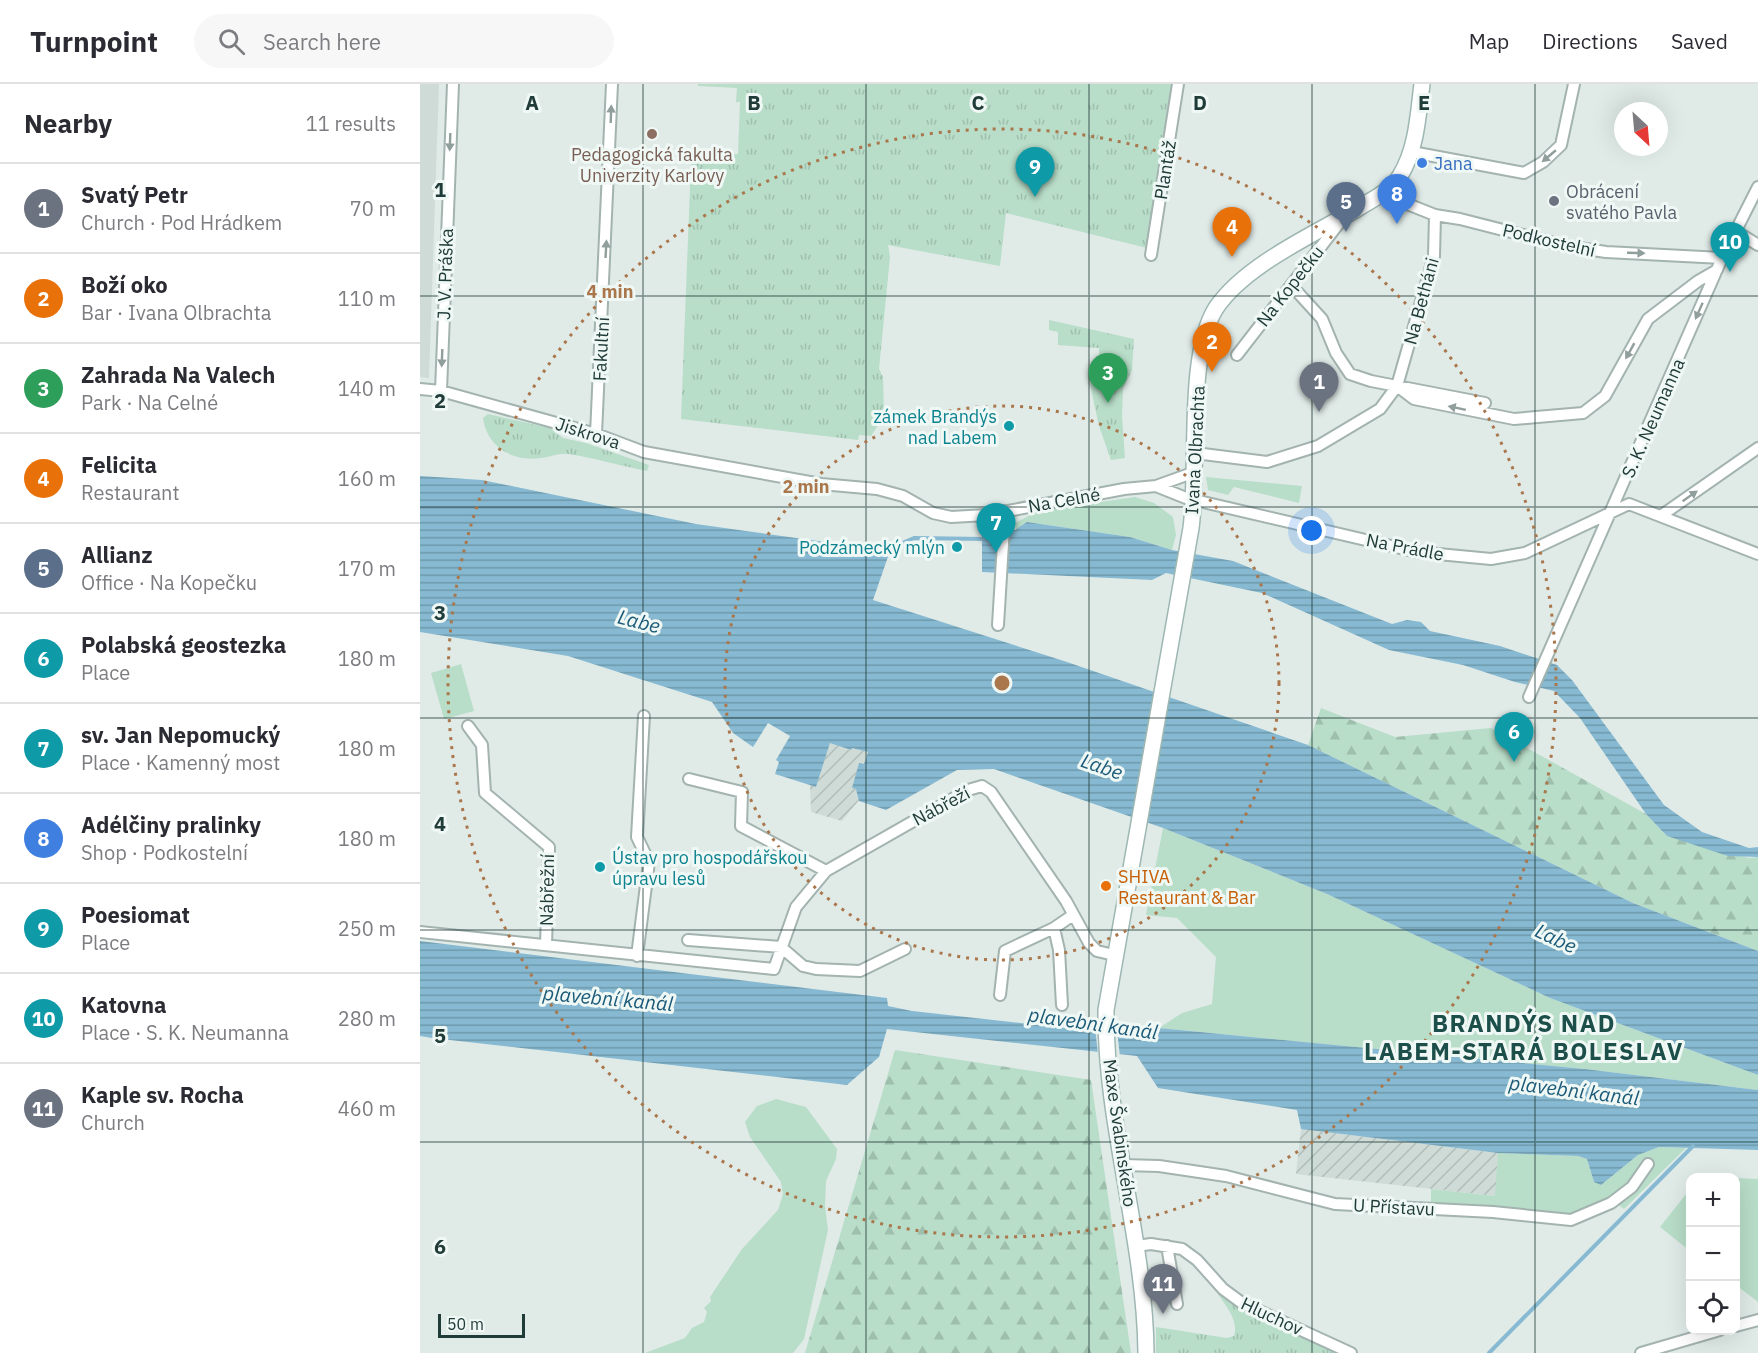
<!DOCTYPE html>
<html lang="en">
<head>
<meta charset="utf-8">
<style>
	body { margin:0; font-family:"IBM Plex Sans",sans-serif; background:#f7f7f7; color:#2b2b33 }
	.controls { position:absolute; right:18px; bottom:18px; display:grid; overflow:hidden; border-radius:12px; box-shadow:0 6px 24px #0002 }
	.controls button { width:54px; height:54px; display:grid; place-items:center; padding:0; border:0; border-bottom:2px solid #e1e1e2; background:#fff; color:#2b2b33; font:30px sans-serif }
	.compass { position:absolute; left:1194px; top:18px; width:54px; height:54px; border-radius:50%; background:#fff; box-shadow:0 6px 24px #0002; rotate:154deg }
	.scale { position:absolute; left:18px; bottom:15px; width:87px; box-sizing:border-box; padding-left:6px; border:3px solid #203c39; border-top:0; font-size:16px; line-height:21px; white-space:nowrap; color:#203c39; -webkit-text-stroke:4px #f0f8f5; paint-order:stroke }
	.you { position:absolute; left:892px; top:447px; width:21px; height:21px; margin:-15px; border:4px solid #fff; border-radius:50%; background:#1a73e8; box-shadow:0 0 0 9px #1a73e833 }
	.badge { display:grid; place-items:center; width:39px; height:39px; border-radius:50%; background:#855b42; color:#fff; font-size:20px; font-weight:700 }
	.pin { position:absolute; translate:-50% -50px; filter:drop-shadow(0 2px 3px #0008) }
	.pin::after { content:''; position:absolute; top:32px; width:21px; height:18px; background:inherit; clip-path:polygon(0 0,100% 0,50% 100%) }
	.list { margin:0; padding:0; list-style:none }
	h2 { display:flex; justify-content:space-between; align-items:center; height:78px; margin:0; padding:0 24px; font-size:26px }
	h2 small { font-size:20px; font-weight:400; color:#7c7c81 }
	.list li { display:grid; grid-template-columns:39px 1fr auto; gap:18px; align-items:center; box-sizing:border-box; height:90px; padding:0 24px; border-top:2px solid #e1e1e2 }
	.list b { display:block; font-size:22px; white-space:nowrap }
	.list p { margin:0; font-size:20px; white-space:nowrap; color:#7c7c81 }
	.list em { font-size:20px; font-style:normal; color:#7c7c81 }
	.icon { flex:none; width:33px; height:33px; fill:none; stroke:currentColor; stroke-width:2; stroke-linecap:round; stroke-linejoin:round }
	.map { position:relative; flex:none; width:1338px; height:1269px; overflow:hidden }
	header { display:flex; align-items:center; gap:36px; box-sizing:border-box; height:84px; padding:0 30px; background:#fff; border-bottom:2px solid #e1e1e2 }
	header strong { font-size:28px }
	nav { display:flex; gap:33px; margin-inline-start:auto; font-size:21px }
	.search { width:420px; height:54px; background:#f7f7f7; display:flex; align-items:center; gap:15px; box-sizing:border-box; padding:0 21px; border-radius:33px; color:#7c7c81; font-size:22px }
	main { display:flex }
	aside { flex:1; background:#fff }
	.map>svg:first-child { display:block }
</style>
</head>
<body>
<header>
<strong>Turnpoint</strong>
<div class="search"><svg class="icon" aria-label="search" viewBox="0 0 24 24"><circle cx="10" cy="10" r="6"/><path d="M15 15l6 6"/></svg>Search here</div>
<nav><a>Map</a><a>Directions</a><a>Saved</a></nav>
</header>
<main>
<aside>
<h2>Nearby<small>11 results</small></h2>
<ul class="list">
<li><span class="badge" style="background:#6b7280">1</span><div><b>Svatý Petr</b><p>Church · Pod Hrádkem</p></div><em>70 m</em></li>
<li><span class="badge" style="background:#e8710a">2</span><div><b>Boží oko</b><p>Bar · Ivana Olbrachta</p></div><em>110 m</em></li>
<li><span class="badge" style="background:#2e9e5b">3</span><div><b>Zahrada Na Valech</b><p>Park · Na Celné</p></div><em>140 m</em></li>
<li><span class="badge" style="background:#e8710a">4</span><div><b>Felicita</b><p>Restaurant</p></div><em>160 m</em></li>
<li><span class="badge" style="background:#5c6f8a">5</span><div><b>Allianz</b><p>Office · Na Kopečku</p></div><em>170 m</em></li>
<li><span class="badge" style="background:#0f9aa8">6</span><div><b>Polabská geostezka</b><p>Place</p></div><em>180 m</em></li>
<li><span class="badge" style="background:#0f9aa8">7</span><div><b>sv. Jan Nepomucký</b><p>Place · Kamenný most</p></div><em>180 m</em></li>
<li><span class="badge" style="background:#3f7fe0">8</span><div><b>Adélčiny pralinky</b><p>Shop · Podkostelní</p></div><em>180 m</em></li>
<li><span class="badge" style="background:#0f9aa8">9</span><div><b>Poesiomat</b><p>Place</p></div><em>250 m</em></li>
<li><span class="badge" style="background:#0f9aa8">10</span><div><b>Katovna</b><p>Place · S. K. Neumanna</p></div><em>280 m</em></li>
<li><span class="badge" style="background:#6b7280">11</span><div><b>Kaple sv. Rocha</b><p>Church</p></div><em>460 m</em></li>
</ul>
</aside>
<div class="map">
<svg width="1338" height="1269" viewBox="0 0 1338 1269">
	<defs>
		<pattern id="industrial-furrows" width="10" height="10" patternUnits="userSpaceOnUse" patternTransform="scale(1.5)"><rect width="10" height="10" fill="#cedbd7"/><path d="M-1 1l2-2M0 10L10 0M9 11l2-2" fill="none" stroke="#b1bdb9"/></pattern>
		<pattern id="forest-firs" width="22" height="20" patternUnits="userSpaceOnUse" patternTransform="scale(1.5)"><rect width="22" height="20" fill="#b8ddc8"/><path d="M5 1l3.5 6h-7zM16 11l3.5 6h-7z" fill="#9ebfad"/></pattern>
		<pattern id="park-tufts" width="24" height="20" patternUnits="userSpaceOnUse" patternTransform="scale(1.5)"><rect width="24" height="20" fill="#b8ddc8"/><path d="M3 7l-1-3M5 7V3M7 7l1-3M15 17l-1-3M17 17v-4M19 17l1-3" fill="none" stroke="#9ebfad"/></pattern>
		<pattern id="water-rules" width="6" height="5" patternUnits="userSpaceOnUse" patternTransform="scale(1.5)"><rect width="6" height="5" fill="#87bad2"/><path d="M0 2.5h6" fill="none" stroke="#6e98ab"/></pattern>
	</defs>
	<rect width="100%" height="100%" fill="#e0ebe8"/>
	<!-- built -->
	<path fill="#cedbd7" d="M0,0H19L9,294L0,293Z"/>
	<!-- industrial -->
	<path fill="url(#industrial-furrows)" d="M410,658L430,666L431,663L448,668L444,681L439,679L433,704L436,705L440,715L422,737L391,728L390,701L396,703Z
		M881,1045L1078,1069L1076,1112L876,1090Z"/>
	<!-- grass -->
	<path fill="#b8ddc8" d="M786,393L882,402L879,419L814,403L808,411L788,406Z
		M715,413L734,419L753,433L756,451L752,466L710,453L607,438L596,446L595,439L618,427Z
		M41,580L54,627L24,635L11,589Z
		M743,744L907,810L1130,914L1338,991V1006L1165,985L739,944L762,929L792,920L796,873L757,834L726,831Z
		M356,1015L386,1023L417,1065L416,1075L406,1097L405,1122L408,1146L384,1255L373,1269H225L265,1254L272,1244L284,1238L287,1228L284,1224L291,1217L290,1213L322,1165L358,1126L363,1110L361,1098L330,1053L325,1038L337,1022Z
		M1239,1063L1266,1064L1204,1125L1191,1115L1152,1130L1011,1120V1105L1075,1112L1078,1069L1158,1072L1167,1075L1174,1098L1186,1097L1218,1071Z
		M1316,1094L1338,1095V1218L1316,1201Z
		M1270,1105V1167L1240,1143Z"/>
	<!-- forest -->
	<path fill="url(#forest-firs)" d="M901,624L975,653L1071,644L1226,730L1247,752L1329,774L1338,773V867L1213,819L888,661Z
		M475,966L671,996L711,1269H385Z"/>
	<!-- park -->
	<path fill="url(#park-tufts)" d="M278,0H752L727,164L586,129L580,182L468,161L470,173L459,285L463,293L464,332L451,352L439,351L438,356L261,335L271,78L288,75L287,68L318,70L320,18H316L317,4L278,2Z
		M629,236L714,255L712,286L703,305L702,332L705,374L691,376L679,342L668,291L679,290V264L638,261V248L629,246Z
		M68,330L130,344L143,354L166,359L229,381L227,387C201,382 175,374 149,370C138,369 131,373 121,374C92,378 67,363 63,334Z
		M798,1210L921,1269H736V1243L807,1254L814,1252C819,1237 806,1222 798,1210Z"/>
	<!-- water -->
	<path fill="url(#water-rules)" d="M0,392L62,396L276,440L470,467L453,516L647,578L888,661L1213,819L1338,867V991L1130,914L907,810L743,744L574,685L537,686L466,726L439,717L436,705L432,704L439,679L444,680L448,668L432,664L431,666L410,659L396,703L355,690L359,678L356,676L370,652L348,639L333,663L313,649L292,618L148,572L0,548Z
		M607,438L710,453L752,466L813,477L972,540L987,536L1001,538L1010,547L1080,562L1137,581L1152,596L1244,721L1282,748L1329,764L1338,763V773L1308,772L1247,752L1226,730L1160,634L1134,607L1095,598L1043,581L969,566L842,509L746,489L732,496L562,488V443L595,446Z
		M0,857L467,914L468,922L492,927L718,952L739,944L1165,985L1338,1006V1066L1239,1063L1218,1071L1181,1101L1174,1098L1167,1075L1158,1072L1078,1069L881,1045L877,1026L738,1004L717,972L467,945L459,973L427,1001L12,954L0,952Z"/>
	<!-- pier -->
	<path fill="#e0ebe8" d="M675,943L697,946L700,973L678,970Z"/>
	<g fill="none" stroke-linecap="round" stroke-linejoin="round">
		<!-- stream -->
		<path stroke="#87bad2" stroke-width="4" d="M459,469L494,454L565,455
			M1069,1269L1273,1062"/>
		<!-- street casing -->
		<g stroke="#a3b3b0" stroke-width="14">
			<path id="street" d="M992,68L1104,89L1123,78L1141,61L1154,0
				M962,110L1015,131L1040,135L1146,162L1186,168L1302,174
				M1317,148L1338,161
				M731,171L758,0
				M871,201L902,235L916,269L930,290L951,297L1065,319
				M817,271L920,138
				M977,302L994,315L1094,335L1163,329L1185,312L1228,235L1278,197L1297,186
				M0,305L21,307L176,350L224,368L401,400L457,405L483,412L513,429L531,433L567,431L704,405L736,402L775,388
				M21,307L33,0
				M176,350L192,0
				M775,369L847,378L898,362L960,325L977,302L1014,172L1015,131
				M736,402L766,414L997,468L1071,475L1105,469L1209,420L1338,470
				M1242,431L1338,364
				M578,541L585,427
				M1109,613L1302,174L1338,103
				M48,642L62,661L65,709L129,763L126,861
				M269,695L322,708L321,742L406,787
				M634,844L639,866L642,921
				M0,848L354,885L376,823L406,787L548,706L562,702L571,708L646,817L669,859L677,867L694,871
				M268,856L361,863L383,882L396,885L440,887L485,865
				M217,872L229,778L217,753L224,632
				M580,911L585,867L634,844L653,831
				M703,1081L739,1082L806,1092L915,1120L1073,1128L1151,1136L1191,1119L1212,1103L1228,1080
				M716,1162L731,1160L762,1165L777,1176L803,1205L822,1219L931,1269
				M747,1162L757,1220
				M1316,1242L1338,1236
				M1221,1269L1300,1246"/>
		</g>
		<!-- secondary casing -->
		<g stroke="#9eb7b2" stroke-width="18">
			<path id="secondary" d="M726,1269C725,1154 685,1041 686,926L771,444C779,386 766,271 796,224C825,181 893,151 937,125C951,116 971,107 980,92C997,64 998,31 1002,0"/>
		</g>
		<!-- street -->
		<use href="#street" stroke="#fff" stroke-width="10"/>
		<!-- secondary -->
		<use href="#secondary" stroke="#fff" stroke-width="15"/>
	</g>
	<!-- one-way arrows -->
	<defs><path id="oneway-solid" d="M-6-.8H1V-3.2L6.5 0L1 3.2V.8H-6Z" transform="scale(1.5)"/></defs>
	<g fill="#909e9c">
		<use href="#oneway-solid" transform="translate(191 30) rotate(-88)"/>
		<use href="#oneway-solid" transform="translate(30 58) rotate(92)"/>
		<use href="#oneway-solid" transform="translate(1129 72) rotate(140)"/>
		<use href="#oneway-solid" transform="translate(186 165) rotate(-87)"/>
		<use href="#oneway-solid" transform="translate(1216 169) rotate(2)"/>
		<use href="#oneway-solid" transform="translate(1279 227) rotate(114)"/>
		<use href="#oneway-solid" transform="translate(1210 267) rotate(119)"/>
		<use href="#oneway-solid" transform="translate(22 274) rotate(92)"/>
		<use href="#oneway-solid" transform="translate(1037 324) rotate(-168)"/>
		<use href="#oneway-solid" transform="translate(1270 412) rotate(-35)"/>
	</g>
	<!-- grid -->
	<path fill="none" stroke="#203c39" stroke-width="1.5" stroke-opacity="0.55" d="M223,0V1269M446,0V1269M669,0V1269M892,0V1269M1115,0V1269M0,212H1338M0,423H1338M0,634H1338M0,846H1338M0,1058H1338"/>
	<!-- distance rings -->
	<g fill="none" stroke="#aa764b" stroke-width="3" stroke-dasharray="3 6">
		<circle cx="582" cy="599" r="277"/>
		<circle cx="582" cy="599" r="554"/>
	</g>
	<!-- markers -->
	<circle fill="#8d6e63" stroke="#f0f8f5" stroke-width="2" cx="232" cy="50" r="6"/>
	<circle fill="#3f7fe0" stroke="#f0f8f5" stroke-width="2" cx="1002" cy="79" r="6"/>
	<circle fill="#6b7280" stroke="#f0f8f5" stroke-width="2" cx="1134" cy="117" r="6"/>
	<g fill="#0f9aa8" stroke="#f0f8f5" stroke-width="2">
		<circle cx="589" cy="342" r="6"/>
		<circle cx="537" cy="463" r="6"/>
		<circle cx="180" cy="783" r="6"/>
	</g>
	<circle fill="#e8710a" stroke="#f0f8f5" stroke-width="2" cx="686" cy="802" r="6"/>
	<g text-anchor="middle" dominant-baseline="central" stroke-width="6" stroke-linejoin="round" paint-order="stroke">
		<!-- education labels -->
		<g font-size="18" fill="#785e54" stroke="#f0f8f5">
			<text x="232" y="70">Pedagogická fakulta<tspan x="232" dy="21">Univerzity Karlovy</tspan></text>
		</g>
		<!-- shop labels -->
		<g font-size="18" fill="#366cbe" stroke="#f0f8f5" text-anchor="start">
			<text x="1014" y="79">Jana</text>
		</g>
		<!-- street labels -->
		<g font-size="18" fill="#203c39" stroke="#f0f8f5">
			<text transform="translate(745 86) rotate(-81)">Plantáž</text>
			<text transform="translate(1129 156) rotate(13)">Podkostelní</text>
			<text transform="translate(25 190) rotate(-88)">J. V. Práška</text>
			<text transform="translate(870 202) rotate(-52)">Na Kopečku</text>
			<text transform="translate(1001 217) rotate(-75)">Na Betháni</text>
			<text transform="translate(181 265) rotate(-87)">Fakultní</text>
			<text transform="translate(1233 334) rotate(-66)">S. K. Neumanna</text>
			<text transform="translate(168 349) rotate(18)">Jiskrova</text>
			<text transform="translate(775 366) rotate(-87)">Ivana Olbrachta</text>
			<text transform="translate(644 416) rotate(-10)">Na Celné</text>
			<text transform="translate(985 463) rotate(11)">Na Prádle</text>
			<text transform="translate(521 722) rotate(-28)">Nábřeží</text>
			<text transform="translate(127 806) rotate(-89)">Nábřežní</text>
			<text transform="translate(700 1049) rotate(82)">Maxe Švabinského</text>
			<text transform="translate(974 1123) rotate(3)">U Přístavu</text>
			<text transform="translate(852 1232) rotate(25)">Hluchov</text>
		</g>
		<!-- worship labels -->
		<g font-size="18" fill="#5b616d" stroke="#f0f8f5" text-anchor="start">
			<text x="1146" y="107">Obrácení<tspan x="1146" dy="21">svatého Pavla</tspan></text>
		</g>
		<!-- culture labels -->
		<g font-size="18" fill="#0d838f" stroke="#f0f8f5" text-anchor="end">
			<text x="577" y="332">zámek Brandýs<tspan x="577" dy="21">nad Labem</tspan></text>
			<text x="525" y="463">Podzámecký mlýn</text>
			<text x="192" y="773" text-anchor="start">Ústav pro hospodářskou<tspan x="192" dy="21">úpravu lesů</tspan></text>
		</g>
		<!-- food labels -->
		<g font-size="18" fill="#c56008" stroke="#f0f8f5" text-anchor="start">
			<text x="698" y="792">SHIVA<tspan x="698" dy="21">Restaurant &amp; Bar</tspan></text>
		</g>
		<!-- water labels -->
		<g font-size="20" font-style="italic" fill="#1a5a78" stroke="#f0f8f5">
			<text transform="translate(219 537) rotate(14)">Labe</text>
			<text transform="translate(682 682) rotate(19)">Labe</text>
			<text transform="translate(1136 854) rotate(25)">Labe</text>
			<text transform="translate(188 914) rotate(5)">plavební kanál</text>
			<text transform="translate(673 939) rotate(8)">plavební kanál</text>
			<text transform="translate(1154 1006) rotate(7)">plavební kanál</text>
		</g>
		<!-- district labels -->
		<g font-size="24" font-weight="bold" letter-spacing="1.5" fill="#1c4e4a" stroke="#f0f8f5">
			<text x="1104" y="939">BRANDÝS NAD<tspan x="1104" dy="28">LABEM-STARÁ BOLESLAV</tspan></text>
		</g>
	</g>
	<g font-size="20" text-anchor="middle" font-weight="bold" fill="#203c39" stroke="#f0f8f5" stroke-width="6" stroke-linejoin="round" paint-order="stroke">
		<text x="112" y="26">A</text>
		<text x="334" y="26">B</text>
		<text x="558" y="26">C</text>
		<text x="780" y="26">D</text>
		<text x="1004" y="26">E</text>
		<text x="20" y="113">1</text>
		<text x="20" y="324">2</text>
		<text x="20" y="536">3</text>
		<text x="20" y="747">4</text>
		<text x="20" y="959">5</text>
		<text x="20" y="1170">6</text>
	</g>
	<circle cx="582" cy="599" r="9" fill="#aa764b" stroke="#f0f8f5" stroke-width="3"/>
	<g font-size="18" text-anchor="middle" font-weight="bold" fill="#aa764b" stroke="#f0f8f5" stroke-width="6" stroke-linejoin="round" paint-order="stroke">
		<text x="190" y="214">4 min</text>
		<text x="386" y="409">2 min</text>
	</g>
</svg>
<div class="controls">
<button>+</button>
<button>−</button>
<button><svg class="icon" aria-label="locate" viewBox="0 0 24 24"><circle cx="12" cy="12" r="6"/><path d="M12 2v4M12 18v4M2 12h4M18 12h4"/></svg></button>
</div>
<svg class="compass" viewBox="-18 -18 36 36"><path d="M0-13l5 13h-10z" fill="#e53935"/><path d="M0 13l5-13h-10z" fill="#7c7c81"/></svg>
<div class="scale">50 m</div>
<div class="you"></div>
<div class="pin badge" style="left:899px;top:328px;background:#6b7280">1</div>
<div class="pin badge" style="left:792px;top:288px;background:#e8710a">2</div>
<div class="pin badge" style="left:688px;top:319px;background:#2e9e5b">3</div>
<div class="pin badge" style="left:812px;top:173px;background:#e8710a">4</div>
<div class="pin badge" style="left:926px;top:148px;background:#5c6f8a">5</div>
<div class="pin badge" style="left:1094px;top:678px;background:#0f9aa8">6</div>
<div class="pin badge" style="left:576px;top:469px;background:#0f9aa8">7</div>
<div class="pin badge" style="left:977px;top:140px;background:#3f7fe0">8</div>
<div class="pin badge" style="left:615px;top:113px;background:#0f9aa8">9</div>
<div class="pin badge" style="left:1310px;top:188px;background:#0f9aa8">10</div>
<div class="pin badge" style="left:743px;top:1230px;background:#6b7280">11</div>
</div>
</main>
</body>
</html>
